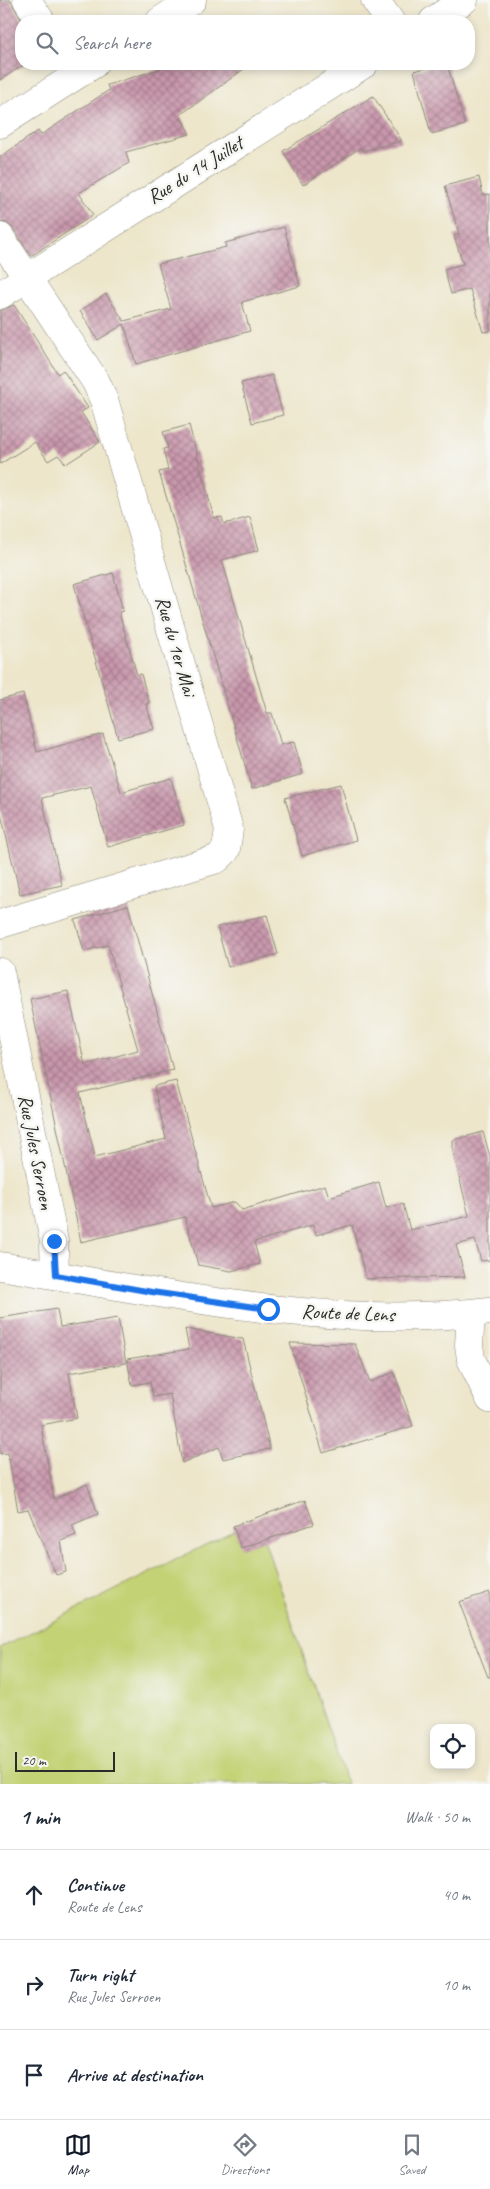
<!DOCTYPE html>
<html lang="en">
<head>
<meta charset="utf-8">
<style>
	body { margin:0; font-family:Caveat,sans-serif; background:#f2f2f3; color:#1f2937 }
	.controls { position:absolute; right:15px; bottom:15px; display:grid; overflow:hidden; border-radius:10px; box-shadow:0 2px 8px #0003 }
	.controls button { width:45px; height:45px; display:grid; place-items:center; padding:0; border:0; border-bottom:1px solid #e0e1e3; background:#fff; color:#1f2937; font:25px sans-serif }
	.scale { position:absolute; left:15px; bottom:12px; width:100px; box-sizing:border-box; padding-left:5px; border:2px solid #2b2b2b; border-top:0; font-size:14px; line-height:18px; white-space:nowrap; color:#2b2b2b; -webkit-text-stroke:4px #f6f6f2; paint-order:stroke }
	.stop { position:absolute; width:15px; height:15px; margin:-11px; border:4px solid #1a73e8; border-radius:50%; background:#fff }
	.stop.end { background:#1a73e8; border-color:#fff; box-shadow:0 1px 5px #0008 }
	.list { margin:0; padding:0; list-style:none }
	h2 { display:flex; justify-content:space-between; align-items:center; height:65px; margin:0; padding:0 20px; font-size:21px }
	h2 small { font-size:16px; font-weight:400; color:#747a83 }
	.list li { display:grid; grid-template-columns:32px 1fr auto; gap:15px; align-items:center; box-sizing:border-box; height:90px; padding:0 20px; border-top:1px solid #e0e1e3 }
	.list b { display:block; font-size:19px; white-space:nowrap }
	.list p { margin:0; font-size:16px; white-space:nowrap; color:#747a83 }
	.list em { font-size:16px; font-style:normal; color:#747a83 }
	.icon { flex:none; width:28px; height:28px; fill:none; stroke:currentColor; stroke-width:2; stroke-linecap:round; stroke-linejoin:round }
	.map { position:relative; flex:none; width:490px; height:1784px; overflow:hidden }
	.search { position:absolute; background:#fff; box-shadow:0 2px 8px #0003; left:15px; right:15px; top:15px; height:55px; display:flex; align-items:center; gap:12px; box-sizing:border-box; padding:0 18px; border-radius:20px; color:#747a83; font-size:19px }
	.sheet { height:335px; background:#fff }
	nav { display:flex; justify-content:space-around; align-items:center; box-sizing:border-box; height:70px; border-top:1px solid #e0e1e3; background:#fff; font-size:14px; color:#747a83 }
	nav a { display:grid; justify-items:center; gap:2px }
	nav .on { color:#111827 }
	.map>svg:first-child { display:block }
</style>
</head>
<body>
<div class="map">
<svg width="490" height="1784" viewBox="0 0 490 1784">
	<defs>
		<pattern id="building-cross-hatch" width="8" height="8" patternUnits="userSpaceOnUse" patternTransform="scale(1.25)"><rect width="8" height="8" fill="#c997ac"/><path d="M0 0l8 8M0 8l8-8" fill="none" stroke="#a37b8c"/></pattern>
	</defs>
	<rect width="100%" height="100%" fill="#f6f6f2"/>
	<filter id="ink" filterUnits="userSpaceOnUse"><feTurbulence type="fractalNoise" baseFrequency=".02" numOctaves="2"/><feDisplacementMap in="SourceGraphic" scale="10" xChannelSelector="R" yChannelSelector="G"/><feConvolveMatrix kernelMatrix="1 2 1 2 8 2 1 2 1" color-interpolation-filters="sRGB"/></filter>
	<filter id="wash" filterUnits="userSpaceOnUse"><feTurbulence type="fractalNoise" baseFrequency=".0096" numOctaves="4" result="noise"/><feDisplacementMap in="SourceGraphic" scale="20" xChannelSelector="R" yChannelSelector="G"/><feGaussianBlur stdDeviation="1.12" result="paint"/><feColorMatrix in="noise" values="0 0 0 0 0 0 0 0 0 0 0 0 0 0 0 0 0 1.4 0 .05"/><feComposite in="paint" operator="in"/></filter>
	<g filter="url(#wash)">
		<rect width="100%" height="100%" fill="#ede6cb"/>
		<!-- green -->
		<path fill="#c3d274" stroke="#777e50" d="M257,1519L347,1784H0V1648Z"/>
		<g id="blocks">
			<!-- building -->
			<path fill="url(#building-cross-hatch)" d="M0,0H10L22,21L21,64H25L0,80Z
				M176,64H240L244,69L180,115L190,134L126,152L129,163L79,193L93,215L31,256L13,228L7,223L0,222V157L38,131L41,135L109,90L107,85Z
				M440,64H447L465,125L431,134L414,71Z
				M373,96L402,141L362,151L360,148L303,185L283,151Z
				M479,177L483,195L490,194V331L483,332L470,289L451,294L444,269L463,264L454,236L459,234L445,186Z
				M284,227L300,286L242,302L250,331L136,364L124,324L98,340L80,311L106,294L124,321L171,309L158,264L226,247L225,243Z
				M14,305L58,374L63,370L88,408L81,412L100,442L66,464L58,455L48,461L35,442L0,464V311Z
				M272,375L283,415L252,423L241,383Z
				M189,425L214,518L222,517L224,524L250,517L259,550L222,560L267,713H272L281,745L294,742L303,774L252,789L159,472L168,470L163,449L168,448L163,432Z
				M113,573L123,611L119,612L137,675L141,674L149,703L146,704L154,729L118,738L74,584Z
				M23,694L37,752L103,734L121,792L171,778L184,825L108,847L91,786L42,798L62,885L20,894L0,810V700Z
				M341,784L356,840L302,856L285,798Z
				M128,905L173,1070L80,1093L95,1157L166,1139L154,1086L176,1081L211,1208L235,1202L242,1210L325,1185L329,1197L379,1182L386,1208L403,1204L410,1230L469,1216L453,1152V1140L483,1132L490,1156V1260L481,1261L475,1240L456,1245L465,1277L366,1279L352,1225L316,1235L313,1225L254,1242L260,1264L231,1271L198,1265L185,1217L81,1242L30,999L68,991L85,1065L138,1050L108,945L84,951L75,920Z
				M267,915L278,954L228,967L217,927Z
				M57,1309L60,1327L118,1318L126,1363L69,1373L77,1418L41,1425L54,1499L87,1484L98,1514L72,1525L76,1535L61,1541L66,1572L56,1575L28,1509L18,1511L8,1453L0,1454V1318Z
				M185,1329L243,1339L270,1449L223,1459L219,1447L182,1463L170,1394L153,1397L150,1382L132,1385L127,1359L189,1349Z
				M290,1343L355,1344L370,1382L394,1372L413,1426L323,1453Z
				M305,1500L314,1524L241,1548L233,1526Z
				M490,1592V1677H488L459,1602Z"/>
		</g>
	</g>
	<g filter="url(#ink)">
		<use href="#blocks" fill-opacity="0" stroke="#8c887b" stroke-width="1"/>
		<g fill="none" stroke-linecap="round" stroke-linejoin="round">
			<!-- minor casing -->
			<g stroke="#8c887b" stroke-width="29">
				<path id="minor" d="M27,0L41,21
					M375,0L390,21
					M160,21L192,0
					M433,21L464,0
					M0,124L94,64
					M0,237L96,382L105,403L229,829L226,850L217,859L0,924
					M0,295L364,64
					M0,972L54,1241L55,1275
					M471,1314L469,1345L471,1359L490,1399"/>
			</g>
			<!-- tertiary casing -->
			<g stroke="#8c887b" stroke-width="29">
				<path id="tertiary" d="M0,1266C162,1292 325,1331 490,1311"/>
			</g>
			<!-- minor -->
			<use href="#minor" stroke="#fff" stroke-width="28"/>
			<!-- tertiary -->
			<use href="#tertiary" stroke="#fff" stroke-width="28"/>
		</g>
	</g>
	<g fill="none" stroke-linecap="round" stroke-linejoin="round" filter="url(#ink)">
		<!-- route -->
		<path stroke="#1a73e8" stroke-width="6" d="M54,1241L56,1275L152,1292L268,1309"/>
	</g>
	<g text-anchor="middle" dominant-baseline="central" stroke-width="5" stroke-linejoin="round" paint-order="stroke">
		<!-- street labels -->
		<g font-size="20" fill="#2b2b2b" stroke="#f6f6f2">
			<text transform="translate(195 170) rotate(-32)">Rue du 14 Juillet</text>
			<text transform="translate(176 646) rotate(74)">Rue du 1er Mai</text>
			<text transform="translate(36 1152) rotate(79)">Rue Jules Serroen</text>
			<text transform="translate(348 1313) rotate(2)">Route de Lens</text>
		</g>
	</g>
</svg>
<div class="controls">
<button><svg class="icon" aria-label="locate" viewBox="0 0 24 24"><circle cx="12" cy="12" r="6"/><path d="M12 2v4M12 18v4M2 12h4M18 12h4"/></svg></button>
</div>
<div class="scale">20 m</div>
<div class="stop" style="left:268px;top:1309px"></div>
<div class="stop end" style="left:54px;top:1241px"></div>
<div class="search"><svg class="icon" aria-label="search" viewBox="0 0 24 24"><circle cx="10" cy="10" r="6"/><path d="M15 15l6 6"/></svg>Search here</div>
</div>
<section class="sheet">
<h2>1 min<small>Walk · 50 m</small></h2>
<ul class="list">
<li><svg class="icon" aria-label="ahead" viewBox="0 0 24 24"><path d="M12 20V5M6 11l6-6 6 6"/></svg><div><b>Continue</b><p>Route de Lens</p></div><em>40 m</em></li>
<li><svg class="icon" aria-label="right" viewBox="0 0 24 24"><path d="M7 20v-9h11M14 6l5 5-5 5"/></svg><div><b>Turn right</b><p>Rue Jules Serroen</p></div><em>10 m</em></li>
<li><svg class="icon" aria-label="arrive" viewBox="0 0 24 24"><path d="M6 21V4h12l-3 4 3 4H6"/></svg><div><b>Arrive at destination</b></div></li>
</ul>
</section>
<nav>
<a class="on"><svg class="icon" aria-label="map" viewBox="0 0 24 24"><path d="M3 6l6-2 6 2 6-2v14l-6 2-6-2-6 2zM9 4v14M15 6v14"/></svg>Map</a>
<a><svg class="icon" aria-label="directions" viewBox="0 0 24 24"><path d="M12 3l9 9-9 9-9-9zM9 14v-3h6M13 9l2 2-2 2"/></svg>Directions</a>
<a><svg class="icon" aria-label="saved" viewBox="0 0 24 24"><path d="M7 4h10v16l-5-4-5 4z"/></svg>Saved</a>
</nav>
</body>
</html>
